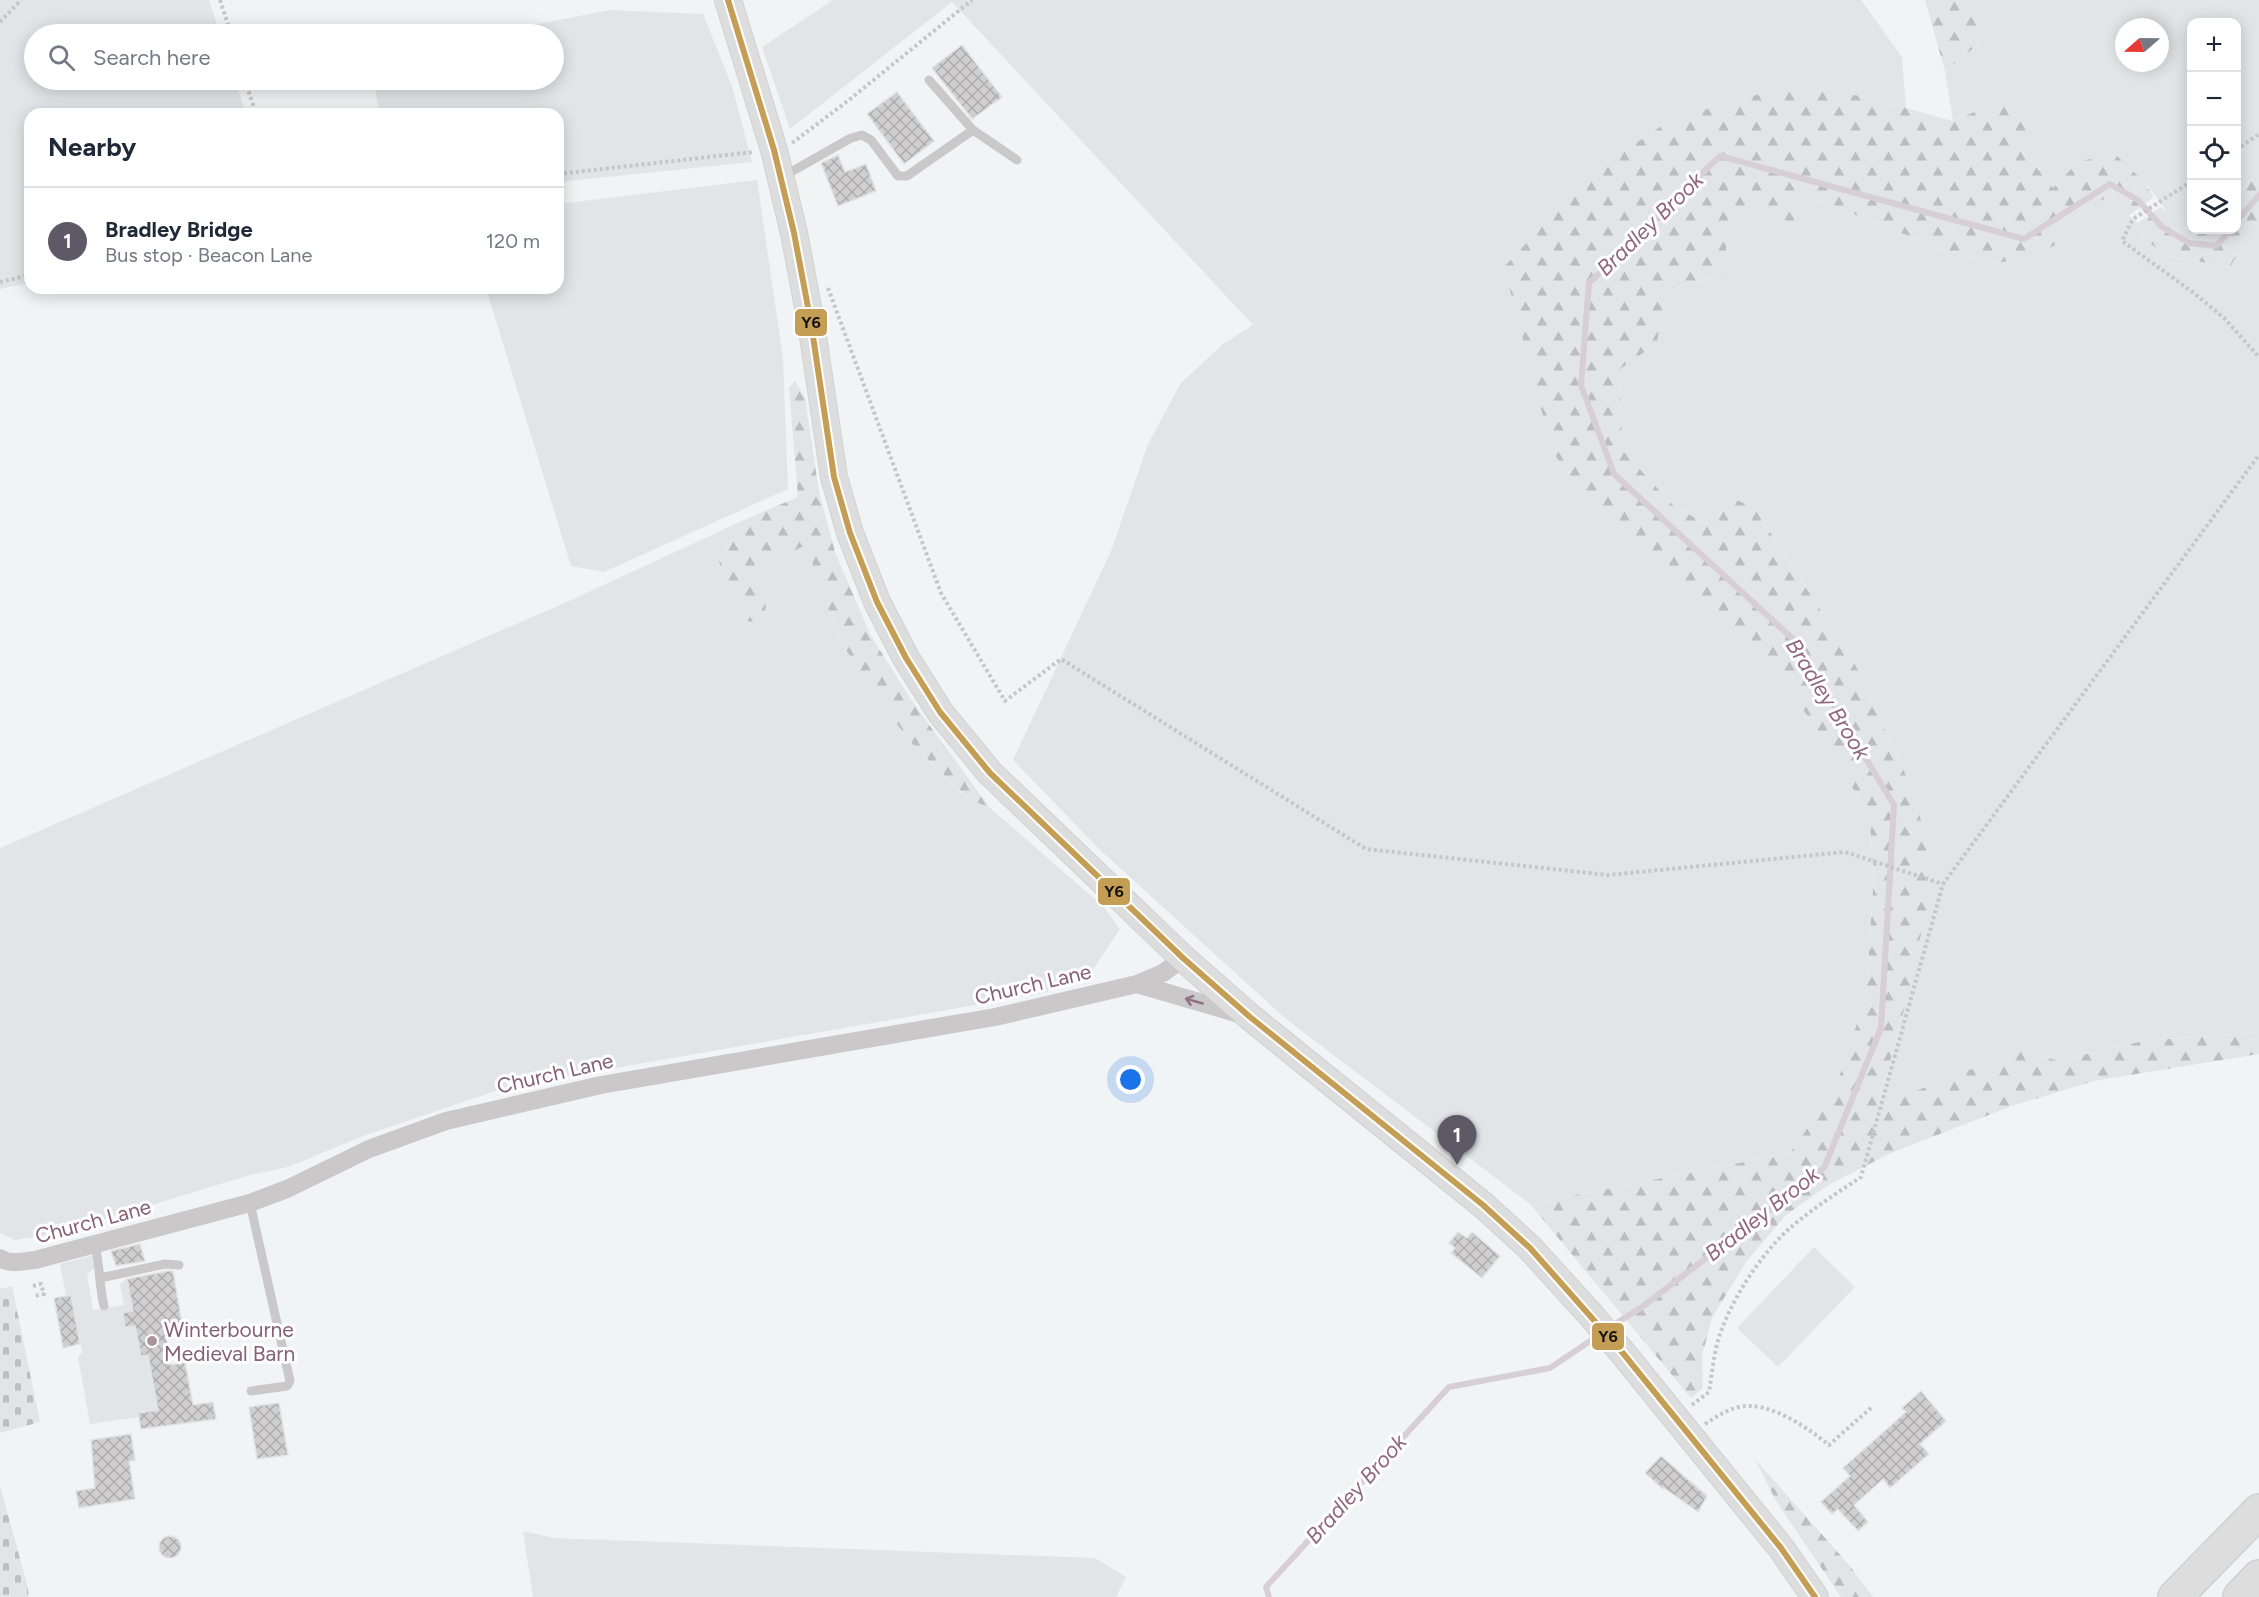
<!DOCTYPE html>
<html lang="en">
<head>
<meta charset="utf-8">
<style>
	body { margin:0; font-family:Figtree,sans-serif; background:#f2f2f3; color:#1f2937 }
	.controls { position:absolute; right:18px; top:18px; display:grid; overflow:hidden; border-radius:12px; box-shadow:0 3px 15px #0003 }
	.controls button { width:54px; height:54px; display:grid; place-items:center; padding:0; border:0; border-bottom:2px solid #e0e1e3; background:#fff; color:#1f2937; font:30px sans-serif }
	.compass { position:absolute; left:2115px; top:18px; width:54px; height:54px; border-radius:50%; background:#fff; box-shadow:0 3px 15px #0003; rotate:250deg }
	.you { position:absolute; left:1131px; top:1080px; width:21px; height:21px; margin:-15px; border:4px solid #fff; border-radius:50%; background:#1a73e8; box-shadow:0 0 0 9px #1a73e833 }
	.badge { display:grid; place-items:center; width:39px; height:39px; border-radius:50%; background:#5e5966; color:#fff; font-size:20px; font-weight:700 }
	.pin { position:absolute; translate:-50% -50px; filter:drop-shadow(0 2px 3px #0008) }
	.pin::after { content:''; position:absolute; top:32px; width:21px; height:18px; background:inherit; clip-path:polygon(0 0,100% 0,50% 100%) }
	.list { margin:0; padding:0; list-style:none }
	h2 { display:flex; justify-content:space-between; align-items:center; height:78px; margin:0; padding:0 24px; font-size:26px }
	h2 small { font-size:20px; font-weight:400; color:#747a83 }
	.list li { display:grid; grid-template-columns:39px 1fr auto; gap:18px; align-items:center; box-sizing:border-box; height:108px; padding:0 24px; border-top:2px solid #e0e1e3 }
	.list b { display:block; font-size:22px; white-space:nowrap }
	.list p { margin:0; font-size:20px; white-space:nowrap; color:#747a83 }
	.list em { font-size:20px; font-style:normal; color:#747a83 }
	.icon { flex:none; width:33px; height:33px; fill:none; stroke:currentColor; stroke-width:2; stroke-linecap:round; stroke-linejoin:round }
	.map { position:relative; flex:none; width:2259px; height:1597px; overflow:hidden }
	.search { position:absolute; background:#fff; box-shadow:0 3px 15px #0003; left:24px; top:24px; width:540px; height:66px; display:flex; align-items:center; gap:15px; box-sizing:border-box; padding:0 21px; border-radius:33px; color:#747a83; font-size:22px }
	.panel { position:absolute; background:#fff; box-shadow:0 3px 15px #0003; left:24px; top:108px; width:540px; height:186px; border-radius:18px }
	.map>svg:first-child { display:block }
</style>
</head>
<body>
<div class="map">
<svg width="2259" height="1597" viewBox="0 0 2259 1597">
	<defs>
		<pattern id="forest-firs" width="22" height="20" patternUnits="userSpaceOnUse" patternTransform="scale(1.5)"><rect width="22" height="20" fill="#e1e5e8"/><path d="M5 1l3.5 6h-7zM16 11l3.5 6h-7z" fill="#bcbdc0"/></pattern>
		<pattern id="cemetery-stones" width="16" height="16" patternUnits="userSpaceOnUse" patternTransform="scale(1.5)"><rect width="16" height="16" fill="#e1e5e8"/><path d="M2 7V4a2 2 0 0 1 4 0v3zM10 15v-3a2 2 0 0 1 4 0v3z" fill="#bcbdc0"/></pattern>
		<pattern id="building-cross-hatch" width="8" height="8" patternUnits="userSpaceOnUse" patternTransform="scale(1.5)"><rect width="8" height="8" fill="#d0cfd0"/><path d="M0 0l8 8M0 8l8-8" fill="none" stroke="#aeabad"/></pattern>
	</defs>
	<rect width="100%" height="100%" fill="#f1f4f4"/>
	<!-- green -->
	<path fill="#e1e5e8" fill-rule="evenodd" d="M0,0H209L220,34H34V80H235L246,114H30V283L0,289Z
		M833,0H1861L1902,57L1906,108L1862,96L1672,119L1570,481L1772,660L1869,814L1874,873L1866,997L1835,1089L1790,1153L1530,1204L1286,1019L1100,850L1013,760L1111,551L1148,444L1181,383L1223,344L1253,325L952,2L790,129L762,47Z
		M1967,0H2259V168L2237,196L2236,22H2192L2191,229C2169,227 2155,188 2142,181C2126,173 2096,168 2078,162L2053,189L2028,157L1996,103L1953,121L1945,71L1975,47L1991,20ZM2124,27H2160V63H2124Z
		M610,10L703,14L732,86L752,162L558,182V114H379L374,80H554V34H486Z
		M757,180L783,358L788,489L604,572L571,566L486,288H558V204Z
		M1801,193L1944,250L1997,263L2058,243L2080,211L2106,197L2138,223L2145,240L2168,256L2229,267L2259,218V1032L2143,1041L2058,1061L2022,1049L1878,1107L1908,995L1914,793L1854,662L1755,509L1721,533L1673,505L1622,450L1620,368L1657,343L1666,290L1723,274L1730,217L1752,203Z
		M744,520L719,562L751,571L806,544L838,636L868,687L914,746L968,799L990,808L1104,907L1120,929L1092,971L1044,993L507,1087L363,1136L288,1167L250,1175L56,1234L15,1240L0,1233V848L569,601Z
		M1814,1247L1855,1287L1778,1367L1737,1328Z
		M93,1255L95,1268L87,1274L93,1310L124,1305L120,1284L127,1279L133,1311L123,1314L125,1327L135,1326L141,1356L148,1355L158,1410L139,1412V1417L90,1424L78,1357L82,1352L71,1295L66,1296L60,1264Z
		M523,1531L554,1538L1095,1558L1126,1577L1116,1597H533Z"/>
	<!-- forest -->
	<path fill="url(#forest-firs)" d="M1925,0H1967L1991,19L1975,47L1945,71Z
		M1784,87L1862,96L1953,121L1996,103L2031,118L2028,157L2053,188L2078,162L2114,153L2144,182L2154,197L2128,216L2106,198L2080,211L2059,243L2036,255L1997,263L1944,250L1801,193L1793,224L1752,203L1730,217L1723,274L1666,290L1657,343L1620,369L1622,450L1673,505L1721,533L1713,488L1755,509L1854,662L1914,793L1934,872L1908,995L1878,1106L2022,1049L2058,1061L2143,1041L2259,1032V1054L2094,1081L2012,1106L1891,1153L1830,1184L1786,1215L1746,1262L1712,1318L1702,1356L1703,1388L1691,1398L1530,1204L1790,1153L1835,1089L1866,997L1874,873L1869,814L1772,660L1570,481L1551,447L1504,267L1595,170L1672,119Z
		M2259,168V218L2230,267L2168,256L2145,240L2138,223L2161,207L2186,229L2209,231L2236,230L2237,196Z
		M795,381L805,398L819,492L835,552L871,636L914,704L990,808L969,799L914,746L868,687L838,636L806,545L751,571L766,606L762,623L746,621L719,562L744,520L798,497L789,388Z
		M1755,1459L1850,1566L1873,1597H1841L1776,1501Z"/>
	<!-- cemetery -->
	<path fill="url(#cemetery-stones)" d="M12,1286L40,1422L0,1433V1289Z
		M0,1486L27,1584L29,1597H0Z"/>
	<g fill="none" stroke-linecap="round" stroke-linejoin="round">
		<!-- stream -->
		<path stroke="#d8ced6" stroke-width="6" d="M2236,222L2259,195
			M1610,1327L1642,1307L1824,1168L1881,1028L1894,805L1794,640L1614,474L1581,385L1589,283L1720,156L2024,239L2110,184L2138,200L2162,227L2189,243L2216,246L2231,230
			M1269,1597L1266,1587L1449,1387L1550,1368L1599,1335"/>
	</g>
	<!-- building -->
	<path fill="url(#building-cross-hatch)" stroke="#e1e3e3" stroke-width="1.5" d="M962,45L1002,97L972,119L932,68Z
		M897,92L934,141L904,164L867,114Z
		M838,155L845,172L866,164L876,191L838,206L821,163Z
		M1458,1232L1467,1238L1472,1232L1500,1256L1482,1278L1451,1253L1455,1248L1449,1243Z
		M140,1244L145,1261L116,1266L111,1251Z
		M168,1271H173L182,1323L164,1326L171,1365L185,1362L193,1405L213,1402L216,1419L141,1429L138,1413L158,1410L148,1355L141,1356L135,1326L125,1327L123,1313L133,1311L127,1279Z
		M71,1295L80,1344L63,1348L54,1298Z
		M1921,1391L1946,1421L1920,1444L1929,1454L1890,1488L1883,1479L1854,1505L1868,1522L1858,1531L1838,1509L1832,1514L1821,1502L1850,1476L1843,1468L1906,1412L1902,1408Z
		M279,1403L288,1455L257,1459L249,1407Z
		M131,1434L135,1460L129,1461L135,1499L79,1508L76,1491L95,1488L91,1440Z
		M1661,1456L1707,1496L1698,1512L1664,1488L1663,1489L1645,1473Z
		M159 1547a11 11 0 1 1 22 0a11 11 0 1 1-22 0Z"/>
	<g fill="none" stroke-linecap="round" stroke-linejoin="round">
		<!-- secondary casing -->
		<g stroke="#d2d1d2" stroke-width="28">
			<path id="secondary" d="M728,0L774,150L794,233L811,323L834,477L850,533L877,602L906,658L940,712L990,773L1183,958L1250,1017L1483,1205L1530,1248L1590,1314L1622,1352L1781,1548L1815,1597"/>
		</g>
		<!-- motorway casing -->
		<g stroke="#d1d0d1" stroke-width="36">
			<path id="motorway" d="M2175,1597L2259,1511
				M2240,1597L2259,1577"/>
		</g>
		<!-- path -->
		<path stroke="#c7c6c7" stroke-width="4" stroke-dasharray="3 3" stroke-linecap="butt" d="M220,0L231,34
			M0,22L21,0
			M245,80L256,114
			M792,143L849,100L972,0
			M2236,150L2259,134
			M558,174L753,152
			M2192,181L2133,219L2122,241L2194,293L2224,318L2259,357
			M0,282L30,275
			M828,288L941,593L1005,701L1061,659L1366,849L1608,875L1845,852L1943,884
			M33,1286L41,1284L44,1294L35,1296
			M1692,1405L1709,1392C1712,1373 1714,1352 1720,1334C1733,1297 1761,1254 1790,1228C1812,1209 1837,1193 1861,1177L1943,884L2259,455
			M1705,1424C1716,1417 1726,1410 1739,1407C1768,1400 1808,1428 1829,1445L1873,1406"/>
		<!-- service -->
		<path stroke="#cac8c9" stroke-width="9" d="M929,80L973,130L1017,160
			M782,177L851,138L862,135L871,140L898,176H907L973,130
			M250,1203L290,1381L287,1386L251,1391
			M95,1245C100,1265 99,1286 104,1306
			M100,1278L165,1264L179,1265"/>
		<!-- minor -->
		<path stroke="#cac8c9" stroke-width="18" d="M1137,984L1243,1015
			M0,1258C10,1265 23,1261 35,1260L250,1203L287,1189L369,1149L446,1121L601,1085L995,1017L1137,984L1163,973L1183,958"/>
		<!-- secondary -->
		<use href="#secondary" stroke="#deddde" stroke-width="26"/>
		<!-- motorway -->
		<use href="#motorway" stroke="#deddde" stroke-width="33"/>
		<!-- bus-1 casing -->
		<g stroke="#fff" stroke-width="10">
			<path id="bus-1" d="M728,0L774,150L794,233L811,323L834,477L850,533L877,602L906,658L940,712L990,773L1183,958L1250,1017L1483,1205L1530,1248L1622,1352L1781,1548L1815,1597"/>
		</g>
		<!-- bus-1 -->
		<use href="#bus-1" stroke="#c59e56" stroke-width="6"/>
	</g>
	<!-- one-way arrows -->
	<defs><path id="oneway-shaft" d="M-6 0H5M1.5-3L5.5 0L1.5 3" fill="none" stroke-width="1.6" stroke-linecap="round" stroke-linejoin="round" transform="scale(1.5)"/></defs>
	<use stroke="#8f707f" href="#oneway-shaft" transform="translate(1194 1001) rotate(-164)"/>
	<!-- markers -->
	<circle fill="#ab94a0" stroke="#fff" stroke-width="2" cx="152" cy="1341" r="6"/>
	<g text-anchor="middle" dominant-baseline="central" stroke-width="6" stroke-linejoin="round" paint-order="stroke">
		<!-- street labels -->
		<g font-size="21" fill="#856172" stroke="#fff">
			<text transform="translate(1033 984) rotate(-13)">Church Lane</text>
			<text transform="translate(555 1073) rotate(-13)">Church Lane</text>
			<text transform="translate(93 1221) rotate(-15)">Church Lane</text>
		</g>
		<!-- poi labels -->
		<g font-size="21" fill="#856172" stroke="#fff" text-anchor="start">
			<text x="164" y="1329">Winterbourne<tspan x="164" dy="24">Medieval Barn</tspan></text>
		</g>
		<!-- water labels -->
		<g font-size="22" font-style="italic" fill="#906682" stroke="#fff">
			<text transform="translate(1650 224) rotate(-44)">Bradley Brook</text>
			<text transform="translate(1828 699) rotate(58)">Bradley Brook</text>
			<text transform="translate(1762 1214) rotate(-38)">Bradley Brook</text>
			<text transform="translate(1356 1489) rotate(-48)">Bradley Brook</text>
		</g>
	</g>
	<g stroke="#fff" stroke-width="2">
		<rect x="794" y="308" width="34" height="29" rx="6" fill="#c59e56"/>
		<rect x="1097" y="877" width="34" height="29" rx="6" fill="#c59e56"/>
		<rect x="1591" y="1322" width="34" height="29" rx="6" fill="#c59e56"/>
	</g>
	<g font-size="16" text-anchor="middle" font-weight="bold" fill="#111">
		<text x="811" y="328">Y6</text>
		<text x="1114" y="897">Y6</text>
		<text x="1608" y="1342">Y6</text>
	</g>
</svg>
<div class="controls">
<button>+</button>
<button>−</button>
<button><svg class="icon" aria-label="locate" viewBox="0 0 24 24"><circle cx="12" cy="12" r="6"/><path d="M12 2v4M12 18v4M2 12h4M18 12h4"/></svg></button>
<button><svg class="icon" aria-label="layers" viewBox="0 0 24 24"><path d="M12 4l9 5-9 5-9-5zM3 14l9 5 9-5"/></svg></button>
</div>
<svg class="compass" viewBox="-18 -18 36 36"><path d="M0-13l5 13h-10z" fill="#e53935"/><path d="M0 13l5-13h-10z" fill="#747a83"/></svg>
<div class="you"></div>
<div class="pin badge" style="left:1457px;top:1165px">1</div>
<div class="search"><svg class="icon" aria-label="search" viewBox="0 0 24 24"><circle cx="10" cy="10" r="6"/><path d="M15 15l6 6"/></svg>Search here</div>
<section class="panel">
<h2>Nearby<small></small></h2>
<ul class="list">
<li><span class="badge">1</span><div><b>Bradley Bridge</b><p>Bus stop · Beacon Lane</p></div><em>120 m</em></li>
</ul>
</section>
</div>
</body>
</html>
